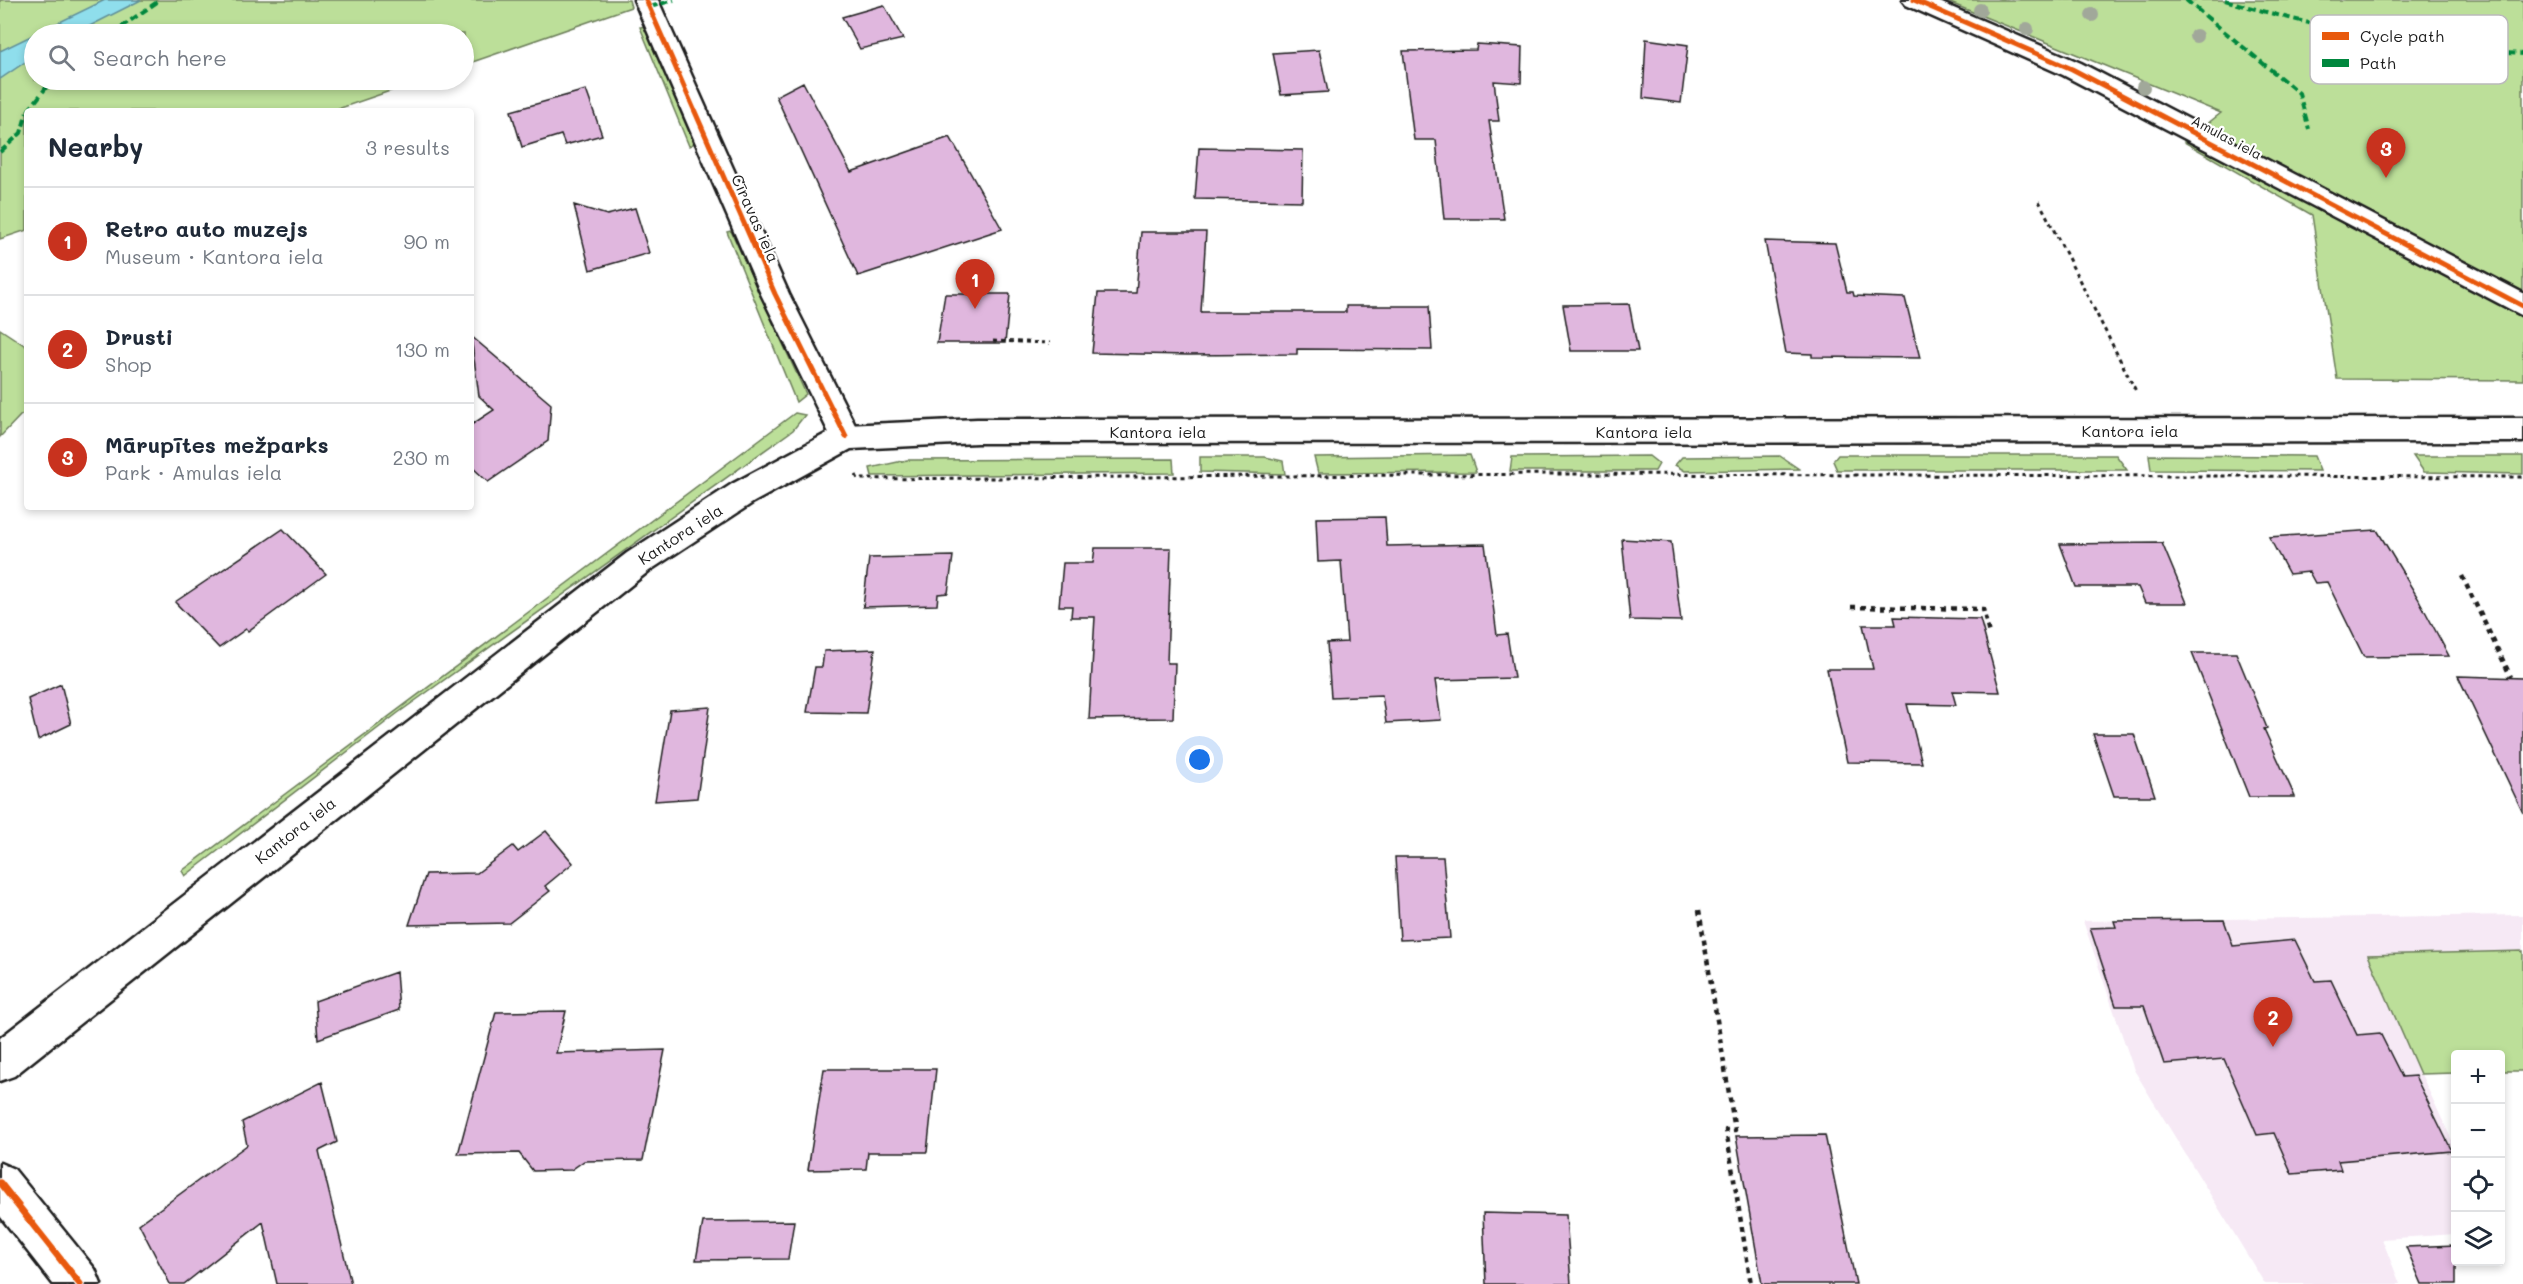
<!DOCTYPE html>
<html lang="en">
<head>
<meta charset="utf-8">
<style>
	body { margin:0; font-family:Mali,sans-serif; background:#f2f2f3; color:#1f2937 }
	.controls { position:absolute; right:18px; bottom:18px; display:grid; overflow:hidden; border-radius:6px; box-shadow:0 3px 9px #0003 }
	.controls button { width:54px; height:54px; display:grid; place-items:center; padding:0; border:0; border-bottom:2px solid #e0e1e3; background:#fff; color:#1f2937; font:30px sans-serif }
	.you { position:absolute; left:1200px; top:760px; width:21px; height:21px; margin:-15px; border:4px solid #fff; border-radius:50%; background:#1a73e8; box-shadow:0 0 0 9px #1a73e833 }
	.badge { display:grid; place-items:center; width:39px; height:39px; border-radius:50%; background:#c8321e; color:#fff; font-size:20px; font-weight:700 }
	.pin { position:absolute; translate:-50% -50px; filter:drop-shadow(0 2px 3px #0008) }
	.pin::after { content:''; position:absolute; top:32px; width:21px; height:18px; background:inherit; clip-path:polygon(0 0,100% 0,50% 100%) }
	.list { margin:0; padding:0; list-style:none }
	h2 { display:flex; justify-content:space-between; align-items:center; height:78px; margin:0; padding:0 24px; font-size:26px }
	h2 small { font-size:20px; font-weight:400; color:#747a83 }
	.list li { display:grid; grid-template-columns:39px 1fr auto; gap:18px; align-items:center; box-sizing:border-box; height:108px; padding:0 24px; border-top:2px solid #e0e1e3 }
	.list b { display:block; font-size:22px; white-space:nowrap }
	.list p { margin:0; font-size:20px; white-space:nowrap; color:#747a83 }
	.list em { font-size:20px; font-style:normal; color:#747a83 }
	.icon { flex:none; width:33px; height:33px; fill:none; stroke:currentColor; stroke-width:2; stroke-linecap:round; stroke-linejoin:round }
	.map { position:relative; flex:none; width:2523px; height:1284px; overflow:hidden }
	.search { position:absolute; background:#fff; box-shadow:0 3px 9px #0003; left:24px; top:24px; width:450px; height:66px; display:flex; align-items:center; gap:15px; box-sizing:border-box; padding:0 21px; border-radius:33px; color:#747a83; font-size:22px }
	.panel { position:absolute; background:#fff; box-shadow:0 3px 9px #0003; left:24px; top:108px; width:450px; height:402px; border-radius:6px }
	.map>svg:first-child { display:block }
</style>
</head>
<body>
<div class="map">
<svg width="2523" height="1284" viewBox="0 0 2523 1284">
	<rect width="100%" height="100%" fill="#fff"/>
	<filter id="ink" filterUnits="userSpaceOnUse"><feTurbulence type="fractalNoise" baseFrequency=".0167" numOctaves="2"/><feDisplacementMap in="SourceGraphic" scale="12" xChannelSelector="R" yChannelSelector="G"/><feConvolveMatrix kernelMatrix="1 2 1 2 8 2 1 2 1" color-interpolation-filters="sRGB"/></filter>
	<g filter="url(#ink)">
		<!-- built -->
		<path fill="#f6e9f5" d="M2523,915V1071H2501L2500,1054H2456L2455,1073L2421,1074L2455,1147V1234L2382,1239L2400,1284H2265L2134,1070L2083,921Z"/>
		<!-- green -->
		<path fill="#bcdf99" stroke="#6c7e5a" stroke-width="1.5" d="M0,0H629L631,7L464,65V34H34V80H422L332,111H27V230L0,239Z
			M1943,0H2523V380L2337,379L2312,215L2184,142L2221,113Z
			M646,26L695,143L689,146L640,27Z
			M731,231L806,394L796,402L727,232Z
			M0,329L27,347V414L21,415L0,437Z
			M795,413L805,415L793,430L398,713L185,876L182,871Z
			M1470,455L1476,472L1318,473L1314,457Z
			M1838,455H2116L2127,470H1837L1833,461Z
			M2149,455L2314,456L2320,471L2151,470Z
			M1649,456L1659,464L1655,471H1510L1512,457Z
			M1780,456L1799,469L1685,471L1675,465L1682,457Z
			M2413,456H2523V474L2424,472Z
			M1200,457H1265L1283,461L1285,474L1200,472Z
			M1173,459L1174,473L872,476L870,468L907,460Z
			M2523,951V1071H2501L2500,1054H2456L2455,1073L2420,1074L2368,955Z"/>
		<!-- water -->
		<path fill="#8fdeec" stroke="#619099" stroke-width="1.5" d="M105,0H141L74,34H34V56L0,79V51Z"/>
		<!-- building -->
		<path fill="#e0b7de" stroke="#1c1c1c" stroke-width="1.5" d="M884,5L903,39L860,49L842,17Z
			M1646,39L1688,45L1681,103L1643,98Z
			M1477,44L1522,47L1521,83L1494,81L1499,121H1489L1504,219H1444L1436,140H1414L1403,51L1476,50Z
			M1319,50L1328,92L1281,95L1273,53Z
			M803,82L851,172L950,137L1002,229L858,276L776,96Z
			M586,90L602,135L565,145L561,135L522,147L511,111Z
			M1199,148L1303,150L1302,201L1195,199Z
			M574,205L607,215L635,208L649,253L590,270Z
			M1141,232H1206L1201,312H1346V306H1429L1432,350L1297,349V354L1188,355L1092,353L1098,293H1136Z
			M1765,241L1835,243L1847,292H1853L1854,296L1905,298L1920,358L1812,357V354L1786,353Z
			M945,294H1010L1005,343H937Z
			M1629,304L1638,351H1571L1563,305Z
			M471,336L551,404L548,441L488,482L471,466V425L494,410L479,396Z
			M1385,517L1387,546L1485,544L1497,635L1507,634L1514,678L1435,680L1441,720L1386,723L1382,695L1331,697L1327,643L1347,642L1341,561L1318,562L1316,518Z
			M283,529L326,574L248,631L246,629L219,648L175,602Z
			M2377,530L2418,598L2449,656L2364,657L2327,582L2315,583L2309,572L2289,574L2269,537Z
			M1622,539L1671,542L1681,621L1630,620Z
			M2162,543L2187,603H2145L2138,587H2076L2060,544Z
			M1095,548H1171L1167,663H1175L1173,718L1089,719L1095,617H1071L1072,606H1059L1063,563H1093Z
			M953,556L948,593L938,594L937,605L863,607L869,558Z
			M1894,617L1980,619L2000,692L1952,691L1956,705L1907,704L1922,763L1847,762L1827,669H1873L1863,625H1896Z
			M875,649L866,713L807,712L815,667H822L824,651Z
			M2192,653H2236L2267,728L2264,729L2295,797H2249Z
			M2458,676L2523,678V813Z
			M61,684L71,724L38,740L28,699Z
			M710,707L697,798L655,801L670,710Z
			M2093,734H2134L2155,796H2114Z
			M546,831L573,863L545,886L550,891L509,923L409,925L426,874L477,873L513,846L518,852Z
			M1395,857H1443L1450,938L1400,940Z
			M2224,920L2233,946L2295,940L2315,981L2331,980L2357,1035L2380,1033L2402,1077L2415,1076L2452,1151L2338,1161L2341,1170L2292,1174L2274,1133L2257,1135L2224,1059L2164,1064L2144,1006H2116L2090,928L2116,927L2114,921Z
			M396,972L399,1010L318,1039L315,1001Z
			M566,1011L556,1053L665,1050L643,1160L584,1161L571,1170L533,1171L519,1153L458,1154L496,1012Z
			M824,1069H936L927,1152H868L866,1169L808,1170Z
			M322,1082L337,1142L319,1151L351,1284H277L263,1222L184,1284H170L139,1224L247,1145L242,1122Z
			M1825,1135L1856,1284H1762L1736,1136Z
			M1483,1213L1566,1215L1571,1284H1486Z
			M794,1221L788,1259L696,1260L703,1222Z
			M2456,1245V1284H2422L2406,1247Z"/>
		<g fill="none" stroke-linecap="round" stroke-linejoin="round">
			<!-- minor casing -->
			<g stroke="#1c1c1c" stroke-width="5">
				<path id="minor" d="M634,0H658L789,294L861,437L857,445L846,449L835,445L831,437L761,294Z
					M1902,0H1935L2081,63L2523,293V316L2063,75L1906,5Z
					M0,1163L14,1169L95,1269L101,1284H53L0,1216Z"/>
			</g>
			<!-- secondary casing -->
			<g stroke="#1c1c1c" stroke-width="5">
				<path id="secondary" d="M2523,418V442L977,443L851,449L754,502L649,571L14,1076L0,1081V1038L627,553L732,484L835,429L846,425L977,419Z"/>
			</g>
			<!-- path-far1 -->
			<path stroke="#1c1c1c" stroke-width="3" stroke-dasharray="4 4" stroke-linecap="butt" d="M2039,201L2137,393
				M993,341L1050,343
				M856,475L858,479L1560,474L2523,477"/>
			<!-- path -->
			<path stroke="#1c1c1c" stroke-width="4.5" stroke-dasharray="5 5" stroke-linecap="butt" d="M2462,576L2511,677
				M1851,607L1983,609L1989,634
				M1699,910L1735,1130H1726L1751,1284"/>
			<!-- minor -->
			<use href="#minor" fill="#fff" fill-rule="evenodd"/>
			<!-- secondary -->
			<use href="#secondary" fill="#fff" fill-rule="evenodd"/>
			<!-- quiet -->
			<path stroke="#00873e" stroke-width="4" stroke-dasharray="8 4" stroke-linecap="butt" d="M2186,0L2299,93L2309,129
				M2225,0C2323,30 2421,49 2523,54
				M650,7L674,0
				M111,34L160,0
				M28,111L52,80
				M0,152L21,133L27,112"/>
			<!-- cycleway-far1 casing -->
			<g stroke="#fff" stroke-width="8">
				<path id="cycleway-far1" d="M646,0L775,294L846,437
					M1914,0L2072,69L2523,306"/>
			</g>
			<!-- cycleway casing -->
			<g stroke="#fff" stroke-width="10">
				<path id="cycleway" d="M0,1183L80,1284"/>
			</g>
			<!-- cycleway-far1 -->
			<use href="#cycleway-far1" stroke="#e8590c" stroke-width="5"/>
			<!-- cycleway -->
			<use href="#cycleway" stroke="#e8590c" stroke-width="7"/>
		</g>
		<!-- trees -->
		<g fill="#a1a89a">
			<circle cx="1980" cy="10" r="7"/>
			<circle cx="2092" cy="15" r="7"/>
			<circle cx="2027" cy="29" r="7"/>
			<circle cx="2196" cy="36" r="7"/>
			<circle cx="2143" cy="87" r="7"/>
		</g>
	</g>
	<g text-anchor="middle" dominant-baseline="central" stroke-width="4.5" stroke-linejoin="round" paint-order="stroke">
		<!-- far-street labels -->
		<g font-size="14" fill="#1c1c1c" stroke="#fff">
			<text transform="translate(2227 137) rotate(28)">Amulas iela</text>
		</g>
		<!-- street labels -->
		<g font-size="16" fill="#1c1c1c" stroke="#fff">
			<text transform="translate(756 218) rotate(66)">Cīravas iela</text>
			<text x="2130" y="430">Kantora iela</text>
			<text x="1158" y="431">Kantora iela</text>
			<text x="1644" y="431">Kantora iela</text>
			<text transform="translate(680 534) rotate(-33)">Kantora iela</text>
			<text transform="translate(295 830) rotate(-38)">Kantora iela</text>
		</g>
	</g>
	<!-- legend -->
	<rect x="2310" y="15" width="198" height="69" rx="9" fill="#fff" stroke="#bbb" stroke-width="1.5"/>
	<rect x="2322" y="32" width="27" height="8" fill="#e8590c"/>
	<rect x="2322" y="59" width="27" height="8" fill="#00873e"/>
	<g font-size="16" fill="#1c1c1c">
		<text x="2360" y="42">Cycle path</text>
		<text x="2360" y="69">Path</text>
	</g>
</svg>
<div class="controls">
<button>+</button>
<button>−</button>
<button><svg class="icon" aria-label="locate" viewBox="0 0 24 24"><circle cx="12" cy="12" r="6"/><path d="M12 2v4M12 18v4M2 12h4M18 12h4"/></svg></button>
<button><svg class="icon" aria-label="layers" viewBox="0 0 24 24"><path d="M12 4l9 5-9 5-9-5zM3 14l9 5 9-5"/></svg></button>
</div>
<div class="you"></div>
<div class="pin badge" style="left:975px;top:309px">1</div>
<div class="pin badge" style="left:2273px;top:1047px">2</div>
<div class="pin badge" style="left:2386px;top:178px">3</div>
<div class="search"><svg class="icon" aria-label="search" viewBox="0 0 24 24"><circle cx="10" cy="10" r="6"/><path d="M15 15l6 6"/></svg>Search here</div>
<section class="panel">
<h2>Nearby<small>3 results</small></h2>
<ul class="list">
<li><span class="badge">1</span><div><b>Retro auto muzejs</b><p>Museum · Kantora iela</p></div><em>90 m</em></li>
<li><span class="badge">2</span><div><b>Drusti</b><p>Shop</p></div><em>130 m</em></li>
<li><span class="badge">3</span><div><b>Mārupītes mežparks</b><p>Park · Amulas iela</p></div><em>230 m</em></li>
</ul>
</section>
</div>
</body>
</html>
